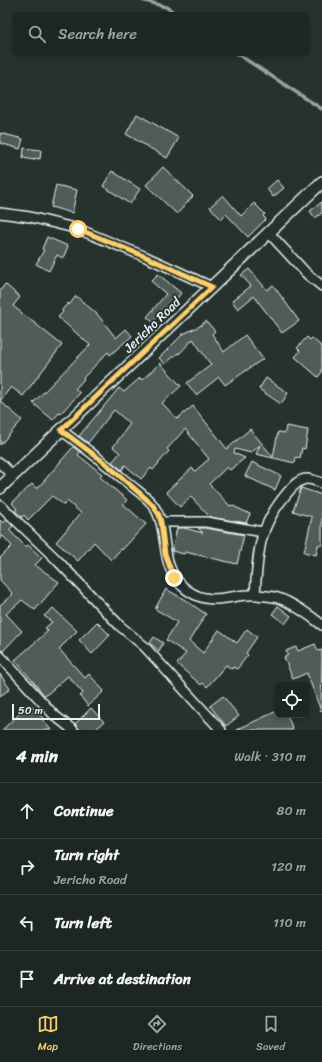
<!DOCTYPE html>
<html lang="en">
<head>
<meta charset="utf-8">
<style>
	body { margin:0; font-family:Sriracha,sans-serif; background:#252e2a; color:#f1f3f6 }
	.controls { position:absolute; right:12px; bottom:12px; display:grid; overflow:hidden; border-radius:8px; box-shadow:0 2px 6px #0003 }
	.controls button { width:36px; height:36px; display:grid; place-items:center; padding:0; border:0; border-bottom:1px solid #3a4340; background:#1c2622; color:#f1f3f6; font:20px sans-serif }
	.scale { position:absolute; left:12px; bottom:10px; width:88px; box-sizing:border-box; padding-left:4px; border:2px solid #e8f1f8; border-top:0; font-size:11px; line-height:14px; white-space:nowrap; color:#e8f1f8; -webkit-text-stroke:3px #26332d; paint-order:stroke }
	.stop { position:absolute; width:12px; height:12px; margin:-9px; border:3px solid #ffd166; border-radius:50%; background:#fff }
	.stop.end { background:#ffd166; border-color:#fff; box-shadow:0 1px 4px #0008 }
	.list { margin:0; padding:0; list-style:none }
	h2 { display:flex; justify-content:space-between; align-items:center; height:52px; margin:0; padding:0 16px; font-size:17px }
	h2 small { font-size:13px; font-weight:400; color:#a0a5a5 }
	.list li { display:grid; grid-template-columns:26px 1fr auto; gap:12px; align-items:center; box-sizing:border-box; height:56px; padding:0 16px; border-top:1px solid #3a4340 }
	.list b { display:block; font-size:15px; white-space:nowrap }
	.list p { margin:0; font-size:13px; white-space:nowrap; color:#a0a5a5 }
	.list em { font-size:13px; font-style:normal; color:#a0a5a5 }
	.icon { flex:none; width:22px; height:22px; fill:none; stroke:currentColor; stroke-width:2; stroke-linecap:round; stroke-linejoin:round }
	.map { position:relative; flex:none; width:322px; height:730px; overflow:hidden }
	.search { position:absolute; background:#1c2622; box-shadow:0 2px 6px #0003; left:12px; right:12px; top:12px; height:44px; display:flex; align-items:center; gap:10px; box-sizing:border-box; padding:0 14px; border-radius:8px; color:#a0a5a5; font-size:15px }
	.sheet { height:276px; background:#1c2622 }
	nav { display:flex; justify-content:space-around; align-items:center; box-sizing:border-box; height:56px; border-top:1px solid #3a4340; background:#1c2622; font-size:11px; color:#a0a5a5 }
	nav a { display:grid; justify-items:center; gap:2px }
	nav .on { color:#ffd166 }
	.map>svg:first-child { display:block }
</style>
</head>
<body>
<div class="map">
<svg width="322" height="730" viewBox="0 0 322 730">
	<rect width="100%" height="100%" fill="#26332d"/>
	<filter id="ink" filterUnits="userSpaceOnUse"><feTurbulence type="fractalNoise" baseFrequency=".025" numOctaves="2"/><feDisplacementMap in="SourceGraphic" scale="8" xChannelSelector="R" yChannelSelector="G"/><feConvolveMatrix kernelMatrix="1 2 1 2 8 2 1 2 1" color-interpolation-filters="sRGB"/></filter>
	<g filter="url(#ink)">
		<g fill="none" stroke-linecap="round" stroke-linejoin="round">
			<!-- stream -->
			<path stroke="#98a3a5" stroke-width="3.5" d="M142,0L166,7L178,15
				M236,53L322,109"/>
		</g>
		<!-- building -->
		<path fill="#505c59" stroke="#e8f1f8" d="M137,114L179,138L167,158L126,134Z
			M0,133L23,139L20,149L0,143Z
			M24,148L41,150L40,159L35,158L34,160L23,158Z
			M163,167L193,196L177,214L146,185Z
			M112,171L140,189L130,204L103,186Z
			M277,180L284,188L273,197L267,189Z
			M56,185L77,190L72,213L51,207Z
			M223,195L241,216L254,203L265,214L263,216L266,219L248,237L226,214L221,219L210,207Z
			M322,202V213L315,218L310,211Z
			M47,237L68,246L63,258L57,255L49,271L36,264L44,250L42,249Z
			M249,269L267,290L273,285L299,321L282,333L254,296L238,309L232,301L251,286L241,275Z
			M158,274L181,293L169,309L167,307L153,322L147,317L166,294L151,281Z
			M5,284L20,297L13,306L62,345L23,396L11,387L0,401L22,420L0,445V291Z
			M76,296L97,314L116,338L126,329L132,336L110,355L108,352L83,378L84,379L75,389L80,393L60,414L59,413L53,420L33,403L90,345L58,317L63,312L62,310L68,303L69,305Z
			M206,321L215,331L212,334L224,352L245,335L263,359L225,385L219,377L196,395L187,383L211,365L193,339L179,354L178,353L165,364L159,358L183,334L200,326Z
			M307,337L310,340L312,338L322,347V372L318,377L295,357L300,351L297,348Z
			M160,363L181,386L162,403L177,419L193,406L227,449L250,429L273,457L278,432L285,433L286,426L308,430L305,449L302,448L300,458L296,457L295,463L256,454L260,445L251,453L235,449L234,453L245,458L230,470L227,467L209,484L230,506L231,505L250,514L246,523L210,517L191,497L180,507L166,492L192,468L195,471L209,459L185,429L167,449L169,451L153,470L151,468L141,479L125,465L122,470L112,462L120,453L113,447L130,424L114,410L88,443L79,436L119,388L124,392L140,378L142,380Z
			M266,378L288,393L281,404L259,389Z
			M73,447L80,452L78,455L102,474L100,477L127,500L123,504L146,524L122,550L121,549L111,560L94,542L78,561L56,542L81,513L67,501L64,505L52,496L28,520L24,515L22,517L15,511L17,509L12,503L32,484L37,489Z
			M252,462L281,476L275,490L245,476Z
			M301,488L322,495V545H318L316,555L304,552L312,517L293,511Z
			M0,520L3,523L7,520L13,526L9,530L26,547L28,545L42,558L35,565L59,582L35,610L22,600L6,614L22,631L3,651L0,650V605L13,594L0,580V558L12,546L3,536L0,539Z
			M177,528H184L203,533L198,528H205L244,535L237,564L185,552L184,554L172,551Z
			M166,589L185,600L206,614L189,641L203,653L219,630L237,643L247,629L257,637L246,653L248,655L237,669L233,667L232,669L226,665L207,687L203,683L201,685L177,664L186,653L166,640L177,622L155,609Z
			M278,606L291,616L285,624L272,614Z
			M53,608L77,631L59,649L85,678L89,674L104,691L88,706L80,696L83,693L68,676L45,696L15,660L48,631L45,628L52,622L44,616Z
			M97,622L110,635L92,654L79,640Z
			M154,637L163,643L159,651L150,643Z
			M315,644L318,651L322,650L321,711L307,673L293,679L284,657L288,655L286,651L296,647L298,651Z
			M0,674L10,689L0,696Z
			M223,696L239,716L226,726L210,706Z
			M30,704L44,719L43,720L51,730H2Z
			M91,708L104,722L95,730H80L75,724Z
			M277,711V715H287L293,730H236Z"/>
		<g fill="none" stroke-linecap="round" stroke-linejoin="round">
			<!-- minor casing -->
			<g stroke="#e8f1f8" stroke-width="12">
				<path id="minor" d="M0,213L30,217L78,229L146,257L212,287
					M269,233L307,274L322,286
					M61,430C84,447 106,464 128,483C136,490 147,497 153,505C172,532 156,567 187,590C212,608 231,593 257,595C264,596 272,596 278,598C291,602 311,616 322,625
					M0,463L13,476
					M0,505L56,559L120,626L144,646L221,730
					M161,522H206L263,532
					M255,595C258,551 258,527 288,492C293,486 299,479 307,479C312,479 318,482 322,483
					M0,656L54,715L73,730"/>
			</g>
			<!-- tertiary casing -->
			<g stroke="#e8f1f8" stroke-width="14">
				<path id="tertiary" d="M0,488L322,182"/>
			</g>
			<!-- minor -->
			<use href="#minor" stroke="#26332d" stroke-width="9"/>
			<!-- tertiary -->
			<use href="#tertiary" stroke="#26332d" stroke-width="11"/>
		</g>
	</g>
	<g fill="none" stroke-linecap="round" stroke-linejoin="round" filter="url(#ink)">
		<!-- route -->
		<path stroke="#ffd166" stroke-width="5" d="M78,229L146,257L212,287L61,430L105,463L152,504L159,515L161,522L165,554L174,578"/>
	</g>
	<g text-anchor="middle" dominant-baseline="central" stroke-width="4" stroke-linejoin="round" paint-order="stroke">
		<!-- street labels -->
		<g font-size="13" fill="#e8f1f8" stroke="#26332d">
			<text transform="translate(152 325) rotate(-44)">Jericho Road</text>
		</g>
	</g>
</svg>
<div class="controls">
<button><svg class="icon" aria-label="locate" viewBox="0 0 24 24"><circle cx="12" cy="12" r="6"/><path d="M12 2v4M12 18v4M2 12h4M18 12h4"/></svg></button>
</div>
<div class="scale">50 m</div>
<div class="stop" style="left:78px;top:229px"></div>
<div class="stop end" style="left:174px;top:578px"></div>
<div class="search"><svg class="icon" aria-label="search" viewBox="0 0 24 24"><circle cx="10" cy="10" r="6"/><path d="M15 15l6 6"/></svg>Search here</div>
</div>
<section class="sheet">
<h2>4 min<small>Walk · 310 m</small></h2>
<ul class="list">
<li><svg class="icon" aria-label="ahead" viewBox="0 0 24 24"><path d="M12 20V5M6 11l6-6 6 6"/></svg><div><b>Continue</b></div><em>80 m</em></li>
<li><svg class="icon" aria-label="right" viewBox="0 0 24 24"><path d="M7 20v-9h11M14 6l5 5-5 5"/></svg><div><b>Turn right</b><p>Jericho Road</p></div><em>120 m</em></li>
<li><svg class="icon" aria-label="left" viewBox="0 0 24 24"><path d="M17 20v-9H6M10 6l-5 5 5 5"/></svg><div><b>Turn left</b></div><em>110 m</em></li>
<li><svg class="icon" aria-label="arrive" viewBox="0 0 24 24"><path d="M6 21V4h12l-3 4 3 4H6"/></svg><div><b>Arrive at destination</b></div></li>
</ul>
</section>
<nav>
<a class="on"><svg class="icon" aria-label="map" viewBox="0 0 24 24"><path d="M3 6l6-2 6 2 6-2v14l-6 2-6-2-6 2zM9 4v14M15 6v14"/></svg>Map</a>
<a><svg class="icon" aria-label="directions" viewBox="0 0 24 24"><path d="M12 3l9 9-9 9-9-9zM9 14v-3h6M13 9l2 2-2 2"/></svg>Directions</a>
<a><svg class="icon" aria-label="saved" viewBox="0 0 24 24"><path d="M7 4h10v16l-5-4-5 4z"/></svg>Saved</a>
</nav>
</body>
</html>
